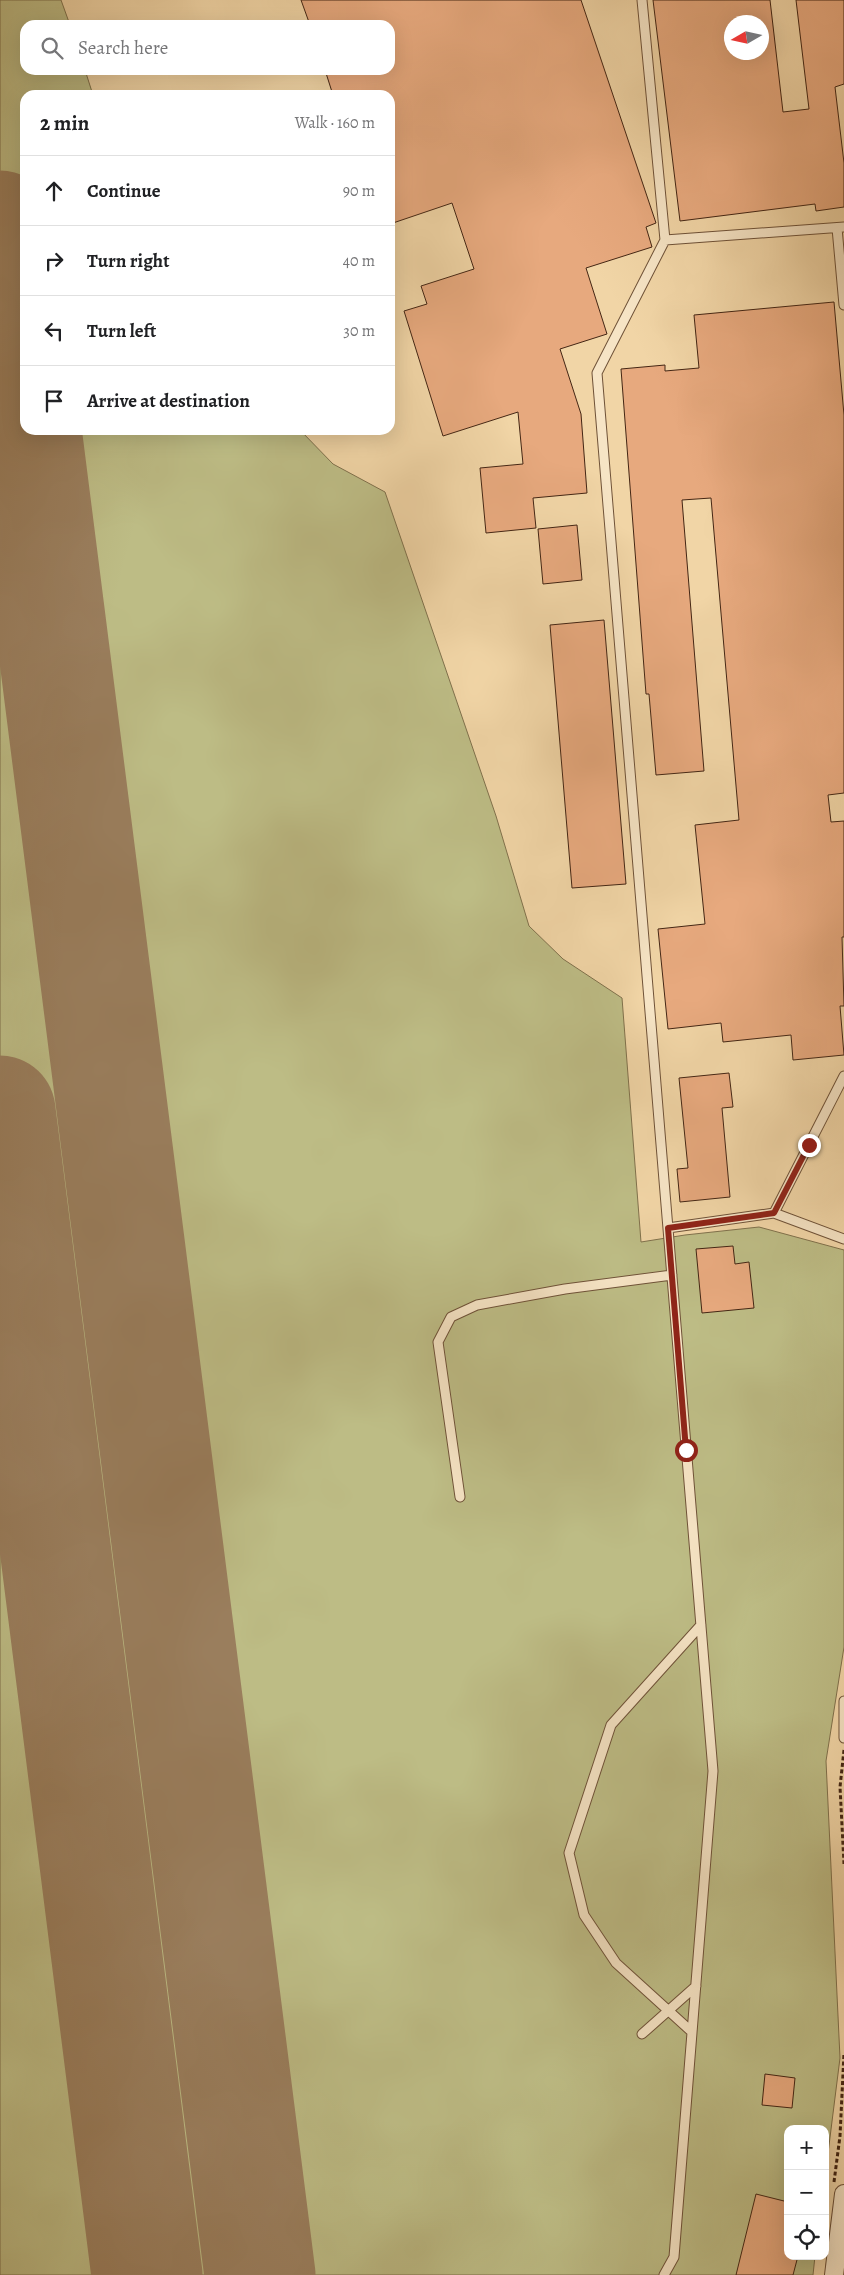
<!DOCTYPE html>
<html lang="en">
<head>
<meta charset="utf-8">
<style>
	body { margin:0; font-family:Alegreya,serif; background:#f2f2f2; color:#202124 }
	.controls { position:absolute; right:15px; bottom:15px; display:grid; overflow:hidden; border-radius:10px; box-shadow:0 5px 20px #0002 }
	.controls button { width:45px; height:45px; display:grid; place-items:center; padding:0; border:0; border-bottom:1px solid #e0e0e0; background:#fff; color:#202124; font:25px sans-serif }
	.compass { position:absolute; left:724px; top:15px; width:45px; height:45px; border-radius:50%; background:#fff; box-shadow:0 5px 20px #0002; rotate:261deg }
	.stop { position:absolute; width:15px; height:15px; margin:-11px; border:4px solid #8f2418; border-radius:50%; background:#fff }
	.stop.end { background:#8f2418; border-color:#fff; box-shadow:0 1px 5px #0008 }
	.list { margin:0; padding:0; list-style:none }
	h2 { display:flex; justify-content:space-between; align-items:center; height:65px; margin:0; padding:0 20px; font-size:21px }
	h2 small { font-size:16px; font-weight:400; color:#757577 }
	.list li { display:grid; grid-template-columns:32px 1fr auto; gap:15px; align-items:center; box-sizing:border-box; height:70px; padding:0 20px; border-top:1px solid #e0e0e0 }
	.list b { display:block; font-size:19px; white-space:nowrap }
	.list em { font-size:16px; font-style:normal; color:#757577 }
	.icon { flex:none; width:28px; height:28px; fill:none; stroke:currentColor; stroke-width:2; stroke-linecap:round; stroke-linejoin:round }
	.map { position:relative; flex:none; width:844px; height:2275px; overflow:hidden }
	.search { position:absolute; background:#fff; box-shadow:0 5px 20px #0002; left:20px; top:20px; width:375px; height:55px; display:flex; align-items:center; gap:12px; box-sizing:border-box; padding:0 18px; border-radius:15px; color:#757577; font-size:19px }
	.panel { position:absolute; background:#fff; box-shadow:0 5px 20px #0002; left:20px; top:90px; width:375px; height:345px; border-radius:15px }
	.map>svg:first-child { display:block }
</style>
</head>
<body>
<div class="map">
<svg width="844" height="2275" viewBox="0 0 844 2275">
	<rect width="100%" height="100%" fill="#f1d5a6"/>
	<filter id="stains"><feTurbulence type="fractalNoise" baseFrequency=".004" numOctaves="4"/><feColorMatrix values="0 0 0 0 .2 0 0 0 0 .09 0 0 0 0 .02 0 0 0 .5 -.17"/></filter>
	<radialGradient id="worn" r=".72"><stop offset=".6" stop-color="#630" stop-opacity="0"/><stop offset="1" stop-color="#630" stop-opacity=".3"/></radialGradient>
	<!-- green -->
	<path fill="#bdbc85" stroke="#80714c" d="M0,0H61L70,25H25V70H85L93,95H25V430H300L333,464L385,492L496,816L529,926L563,959L622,998L641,1242L685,1235L759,1227L844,1250V1647L826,1761L840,2058L825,2177V2129H788V2256H815L813,2275H0Z"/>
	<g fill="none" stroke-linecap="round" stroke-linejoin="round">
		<!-- runway -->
		<path stroke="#9a7e5d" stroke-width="111" d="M0,226L25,423
			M26,430L260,2275
			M0,1111L147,2275"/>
	</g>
	<!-- building -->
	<path fill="#e7a97e" stroke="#442614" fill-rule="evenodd" d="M301,0H581L656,223L646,227L652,247L586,268L607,334L560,349L581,414L587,493L533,498L536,528L486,533L480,468L523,464L518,412L443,436L404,311L427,304L421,286L474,269L452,203L390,224V95H333L325,70H390V25H310Z
		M653,0H770L783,112L809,109L796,0H844V84L835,87L844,163V207L816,211L815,204L680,221ZM732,22H762V52H732Z
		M834,302L844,415V793L828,795L831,822L844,821V937H842L844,1006H840L844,1055L793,1060L791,1035L723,1042L721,1023L668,1029L658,929L705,924L695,825L739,820L711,498L682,500L704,771L656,775L649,694H646L621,369L665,365V371L699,368L694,315Z
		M577,525L582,580L543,584L538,529Z
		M604,620L626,884L572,888L550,625Z
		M729,1073L733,1107L722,1108L730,1197L680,1202L677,1169L688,1168L679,1078Z
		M733,1246L735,1264L749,1262L754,1308L702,1313L696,1249Z
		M765,2074L795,2078L792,2108L762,2105Z
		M756,2194L788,2202V2256H798L793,2275H736Z"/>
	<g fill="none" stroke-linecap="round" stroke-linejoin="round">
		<!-- service casing -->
		<g stroke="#6f5238" stroke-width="11">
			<path id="service" d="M642,0L665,240L597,373L713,1771L674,2257L664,2275
				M837,228L844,305
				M665,240L844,227
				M774,1213L844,1076
				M668,1228L774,1213L844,1239
				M460,1497L438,1342L451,1317L477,1305L565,1289L672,1275
				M844,1701V1738
				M692,2032L616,1963L584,1915L569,1853L611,1725L701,1625
				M642,2034L696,1986"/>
		</g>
		<!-- minor casing -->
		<g stroke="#6f5238" stroke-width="20">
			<path id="minor" d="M834,2275L844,2194"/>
		</g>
		<!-- path -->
		<path stroke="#442614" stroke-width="3" stroke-dasharray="4 2.5" stroke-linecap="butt" d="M844,1750L840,1787L844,1864
			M834,2182L840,2136L844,2053"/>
		<!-- service -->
		<use href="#service" stroke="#f6e4c5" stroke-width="9"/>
		<!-- minor -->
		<use href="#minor" stroke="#f6e4c5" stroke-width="18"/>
	</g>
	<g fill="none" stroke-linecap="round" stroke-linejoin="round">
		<!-- route -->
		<path stroke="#8f2418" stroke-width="6" d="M686,1450L668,1228L774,1213L809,1145"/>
	</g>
	<rect width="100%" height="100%" filter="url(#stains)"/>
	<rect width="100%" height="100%" fill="url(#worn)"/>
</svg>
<div class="controls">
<button>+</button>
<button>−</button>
<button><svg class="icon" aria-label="locate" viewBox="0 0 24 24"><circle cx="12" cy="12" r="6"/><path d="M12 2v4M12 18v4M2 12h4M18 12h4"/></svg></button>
</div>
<svg class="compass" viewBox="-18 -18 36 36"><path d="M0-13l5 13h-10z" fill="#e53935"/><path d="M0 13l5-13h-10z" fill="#757577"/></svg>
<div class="stop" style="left:686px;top:1450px"></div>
<div class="stop end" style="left:809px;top:1145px"></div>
<div class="search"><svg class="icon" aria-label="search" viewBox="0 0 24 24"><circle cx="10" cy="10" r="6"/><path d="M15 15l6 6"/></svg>Search here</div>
<section class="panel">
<h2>2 min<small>Walk · 160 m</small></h2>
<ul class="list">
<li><svg class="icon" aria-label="ahead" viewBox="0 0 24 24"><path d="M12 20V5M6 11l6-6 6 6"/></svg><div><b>Continue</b></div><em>90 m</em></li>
<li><svg class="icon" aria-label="right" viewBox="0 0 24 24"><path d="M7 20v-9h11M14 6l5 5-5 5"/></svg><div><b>Turn right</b></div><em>40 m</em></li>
<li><svg class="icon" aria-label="left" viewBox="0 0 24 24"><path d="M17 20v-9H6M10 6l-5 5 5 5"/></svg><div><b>Turn left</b></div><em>30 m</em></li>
<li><svg class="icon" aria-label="arrive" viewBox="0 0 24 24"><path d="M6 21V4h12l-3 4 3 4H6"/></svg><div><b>Arrive at destination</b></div></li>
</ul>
</section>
</div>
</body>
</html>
